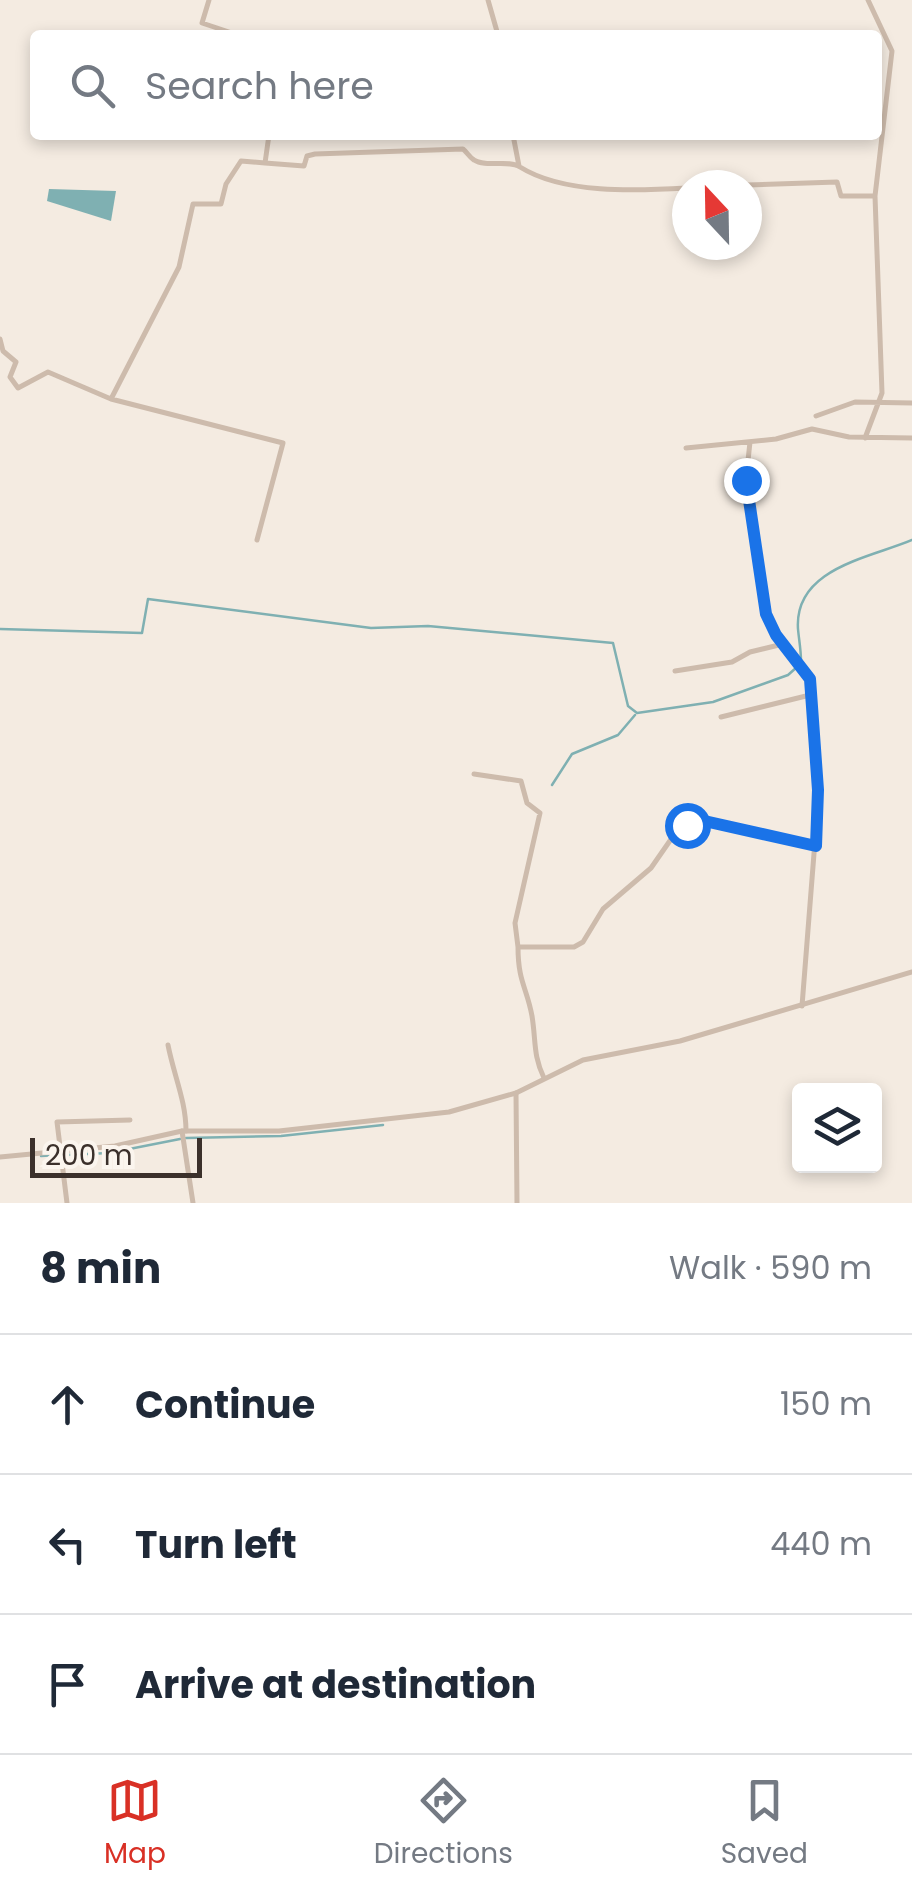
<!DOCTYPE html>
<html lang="en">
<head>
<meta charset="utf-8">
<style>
	body { margin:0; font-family:Poppins,sans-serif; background:#f6f6f7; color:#1f2937 }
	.controls { position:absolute; right:30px; bottom:30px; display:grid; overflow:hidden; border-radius:10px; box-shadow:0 5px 15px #0003 }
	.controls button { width:90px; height:90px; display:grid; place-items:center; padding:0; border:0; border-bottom:2px solid #e0e1e3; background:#fff; color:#1f2937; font:50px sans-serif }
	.compass { position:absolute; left:672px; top:170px; width:90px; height:90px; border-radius:50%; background:#fff; box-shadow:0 5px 15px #0003; rotate:338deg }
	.scale { position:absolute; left:30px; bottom:25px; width:172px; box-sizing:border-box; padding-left:10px; border:5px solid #3b302b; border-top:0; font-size:28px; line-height:35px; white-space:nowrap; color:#3b302b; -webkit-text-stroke:8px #fbf5ee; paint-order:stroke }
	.stop { position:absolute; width:30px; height:30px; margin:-22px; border:8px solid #1a73e8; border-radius:50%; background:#fff }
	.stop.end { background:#1a73e8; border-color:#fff; box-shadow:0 2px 10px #0008 }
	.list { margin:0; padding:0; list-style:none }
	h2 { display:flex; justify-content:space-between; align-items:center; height:130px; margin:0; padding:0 40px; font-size:42px }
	h2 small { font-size:32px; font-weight:400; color:#747a83 }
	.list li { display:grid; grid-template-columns:65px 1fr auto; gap:30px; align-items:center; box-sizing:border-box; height:140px; padding:0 40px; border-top:2px solid #e0e1e3 }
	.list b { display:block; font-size:38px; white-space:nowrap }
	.list em { font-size:32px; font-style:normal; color:#747a83 }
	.icon { flex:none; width:55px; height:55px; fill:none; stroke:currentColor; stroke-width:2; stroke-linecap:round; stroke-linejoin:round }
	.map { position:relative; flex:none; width:912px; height:1203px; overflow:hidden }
	.search { position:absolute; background:#fff; box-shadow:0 5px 15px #0003; left:30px; right:30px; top:30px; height:110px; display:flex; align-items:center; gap:25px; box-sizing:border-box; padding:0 35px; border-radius:10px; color:#747a83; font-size:38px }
	.sheet { height:550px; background:#fff }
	nav { display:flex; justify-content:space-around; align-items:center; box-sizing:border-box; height:140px; border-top:2px solid #e0e1e3; background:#fff; font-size:28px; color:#747a83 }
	nav a { display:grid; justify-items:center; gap:5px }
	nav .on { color:#d93025 }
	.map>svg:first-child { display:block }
</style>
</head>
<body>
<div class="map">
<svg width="912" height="1203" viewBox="0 0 912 1203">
	<rect width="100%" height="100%" fill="#f4ebe1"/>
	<!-- water -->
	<path fill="#7fb0b2" d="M49,189L116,191L111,221L47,201Z"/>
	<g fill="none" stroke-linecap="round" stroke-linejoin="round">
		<!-- stream -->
		<path stroke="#7fb0b2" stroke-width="2.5" d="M0,629L142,633L148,599L371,628L428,626L613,643L628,706L637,713L713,702L788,675L797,667
			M801,661C801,650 799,640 798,629C794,568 870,558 912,540
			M552,785L572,754L618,735L635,715
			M186,1138L281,1136L383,1125
			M65,1155L109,1153L180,1139
			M41,1156L58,1155"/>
		<!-- minor -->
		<path stroke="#cdbbac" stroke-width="5" d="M209,0L202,23L238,35
			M488,0L498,35
			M513,135L519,166
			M265,163L304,166L307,156L315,154L463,149C467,152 469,157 474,160C486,168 508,159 520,167C563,194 635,191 687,188
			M747,185L837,182L841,196H875
			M0,339L3,351L16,362L10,377L18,388L48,372L111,399L179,267L193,204H221L226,184L241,161L265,163L269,135
			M111,399L283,443L257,540
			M816,416L855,402L912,403
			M865,438L882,393L875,196L892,51L868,0
			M750,442L746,479L763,604L776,635L810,679L819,790L802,1006
			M686,448L776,439L812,429L849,437L912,438
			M675,671L732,662L750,652L783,644
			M721,717L810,695
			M474,774L521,781L527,803L540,813L515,923L518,947
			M168,1045C174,1076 186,1101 186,1131
			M544,1078C533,1056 536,1040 532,1016C527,988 518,982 518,947H574L583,942L603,909L651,868L676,832L696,821L815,845
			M516,1093L517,1203
			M182,1131L193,1203
			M67,1203L57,1122L130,1120"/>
		<!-- tertiary -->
		<path stroke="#cdbbac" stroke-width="5" d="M0,1157L115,1146L182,1131H279L449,1112L516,1093L583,1060L680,1041L912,972"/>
	</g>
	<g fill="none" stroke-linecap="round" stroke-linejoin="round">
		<!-- route -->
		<path stroke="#1a73e8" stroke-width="12" d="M687,825L700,820L816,846L818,790L810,679L776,635L766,614L746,480"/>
	</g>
</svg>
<div class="controls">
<button><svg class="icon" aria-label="layers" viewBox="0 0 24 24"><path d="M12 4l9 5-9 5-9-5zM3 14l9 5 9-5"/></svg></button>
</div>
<svg class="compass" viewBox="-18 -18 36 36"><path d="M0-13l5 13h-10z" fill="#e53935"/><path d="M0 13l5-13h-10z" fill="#747a83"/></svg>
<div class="scale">200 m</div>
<div class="stop" style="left:687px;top:825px"></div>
<div class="stop end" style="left:746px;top:480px"></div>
<div class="search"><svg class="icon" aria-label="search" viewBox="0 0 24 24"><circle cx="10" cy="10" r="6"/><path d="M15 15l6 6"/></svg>Search here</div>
</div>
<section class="sheet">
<h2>8 min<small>Walk · 590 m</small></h2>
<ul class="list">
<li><svg class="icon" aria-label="ahead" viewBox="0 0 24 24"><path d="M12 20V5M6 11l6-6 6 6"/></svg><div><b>Continue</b></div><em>150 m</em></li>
<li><svg class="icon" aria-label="left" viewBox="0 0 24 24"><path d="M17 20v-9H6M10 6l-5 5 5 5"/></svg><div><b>Turn left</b></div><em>440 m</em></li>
<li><svg class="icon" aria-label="arrive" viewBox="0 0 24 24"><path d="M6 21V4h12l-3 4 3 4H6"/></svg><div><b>Arrive at destination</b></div></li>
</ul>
</section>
<nav>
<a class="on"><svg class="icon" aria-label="map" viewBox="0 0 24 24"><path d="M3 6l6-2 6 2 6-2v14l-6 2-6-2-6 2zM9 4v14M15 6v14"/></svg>Map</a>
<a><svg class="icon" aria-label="directions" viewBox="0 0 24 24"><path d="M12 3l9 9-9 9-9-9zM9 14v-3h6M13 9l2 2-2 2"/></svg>Directions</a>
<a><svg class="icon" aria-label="saved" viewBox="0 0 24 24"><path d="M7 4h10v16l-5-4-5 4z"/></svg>Saved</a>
</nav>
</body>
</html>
